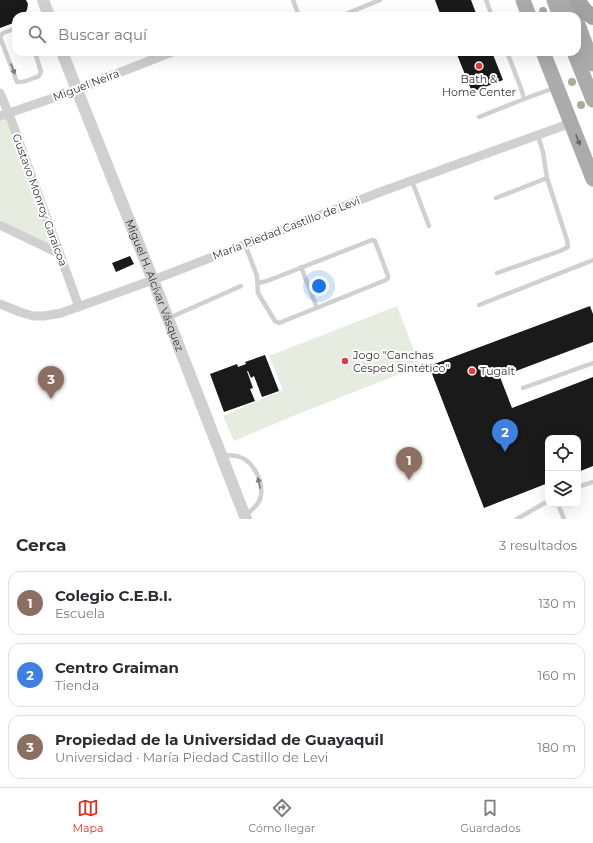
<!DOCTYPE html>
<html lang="es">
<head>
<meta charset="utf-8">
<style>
	body { margin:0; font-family:Montserrat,sans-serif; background:#f7f7f7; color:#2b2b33 }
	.controls { position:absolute; right:12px; bottom:12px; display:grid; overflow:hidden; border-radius:8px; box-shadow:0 4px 16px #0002 }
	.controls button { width:36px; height:36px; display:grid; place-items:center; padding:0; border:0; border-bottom:1px solid #e1e1e2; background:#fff; color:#2b2b33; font:20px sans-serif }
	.you { position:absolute; left:319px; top:286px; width:14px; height:14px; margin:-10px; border:3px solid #fff; border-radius:50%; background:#1a73e8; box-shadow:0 0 0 6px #1a73e833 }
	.badge { display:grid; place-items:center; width:26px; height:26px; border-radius:50%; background:#d93025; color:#fff; font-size:13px; font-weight:700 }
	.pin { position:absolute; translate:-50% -33px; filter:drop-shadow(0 1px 2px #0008) }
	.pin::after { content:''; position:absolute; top:21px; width:14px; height:12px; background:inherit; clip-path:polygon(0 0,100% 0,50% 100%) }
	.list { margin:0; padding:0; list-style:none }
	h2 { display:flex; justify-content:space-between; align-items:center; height:52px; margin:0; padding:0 16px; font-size:17px }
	h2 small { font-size:13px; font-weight:400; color:#7c7c81 }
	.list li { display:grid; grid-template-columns:26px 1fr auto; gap:12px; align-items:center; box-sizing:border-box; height:64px; margin:0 8px 8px; padding:0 8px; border:1px solid #e1e1e2; border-radius:12px }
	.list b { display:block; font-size:15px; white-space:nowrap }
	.list p { margin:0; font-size:13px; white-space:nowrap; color:#7c7c81 }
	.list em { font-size:13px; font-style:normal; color:#7c7c81 }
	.icon { flex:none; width:22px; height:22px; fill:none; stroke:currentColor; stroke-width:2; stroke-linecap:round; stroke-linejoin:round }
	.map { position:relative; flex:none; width:593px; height:519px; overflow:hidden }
	.search { position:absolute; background:#fff; box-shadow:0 4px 16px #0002; left:12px; right:12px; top:12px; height:44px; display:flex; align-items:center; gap:10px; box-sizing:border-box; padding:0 14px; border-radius:12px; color:#7c7c81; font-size:15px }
	.sheet { height:268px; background:#fff }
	nav { display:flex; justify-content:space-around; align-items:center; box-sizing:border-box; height:56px; border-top:1px solid #e1e1e2; background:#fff; font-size:11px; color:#7c7c81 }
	nav a { display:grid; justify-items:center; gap:2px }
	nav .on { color:#d93025 }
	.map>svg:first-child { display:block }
</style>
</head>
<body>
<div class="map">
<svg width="593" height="519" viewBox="0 0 593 519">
	<rect width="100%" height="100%" fill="#fff"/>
	<!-- green -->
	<path fill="#e6ecdf" d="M9,117L57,248L0,220V120Z
		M397,306L420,366L293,416L234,441L223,416L283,390L269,356Z"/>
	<!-- building -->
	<path fill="#1a1a1a" d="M0,0H26L28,4L27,10L23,16H16V22L0,28Z
		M435,0H471L477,16H441Z
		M456,52H492L503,80L472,92Z
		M130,256L134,264L116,272L112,263Z
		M590,306L593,314V342L500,377L512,408L593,377V466L578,472V438H548V483L484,508L429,366Z
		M265,355L279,391L262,397L254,376L251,378L248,371H247L253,388L250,389L255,401L224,412L210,374L237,364L238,367L246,364L245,362Z"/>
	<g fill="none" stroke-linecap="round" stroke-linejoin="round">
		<!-- service -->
		<path stroke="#d0d0d0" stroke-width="4.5" d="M293,0L299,16
			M486,0L492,16
			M341,16L380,0
			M16,28L3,33L0,37L17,82C25,83 33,78 39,76L41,72L35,52
			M524,99L554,88
			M479,117L524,99L522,91L507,52
			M412,181L429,226
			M496,198L547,178
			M245,244L257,276L258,293L275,321L279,323L386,280L388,278V276L375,241L372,240L267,281L258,283
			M301,267L317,308
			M497,273L560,251L568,247L567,240L547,178L543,152L538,136
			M479,305L593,260
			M169,318L241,286
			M523,388L593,363
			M222,455C228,455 235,455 240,457C254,462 265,484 260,499C258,505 251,511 246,515
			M578,487L593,482
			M558,504L564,519
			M517,519L548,501"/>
		<!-- minor -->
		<path stroke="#d0d0d0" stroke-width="9" d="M0,93L12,122L79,307
			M0,116L77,90L108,77L172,52
			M0,225L60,254
			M0,304L20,312L33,316H44L61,313L153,280L383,191L571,123"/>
		<!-- tertiary -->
		<g stroke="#d0d0d0" stroke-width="12">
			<path d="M43,0L49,16"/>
			<path id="s1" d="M62,52L77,90L153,280L246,519"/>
		</g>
		<!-- primary -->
		<path stroke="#ababab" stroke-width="15" d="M523,0L529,16
			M554,0L560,16
			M568,0L575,16
			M577,22L593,64
			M543,52L593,179
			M574,52L593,100"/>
		<!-- trunk -->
		<path stroke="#a2a2a2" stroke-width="16" d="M577,0L585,11L593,17"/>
	</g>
	<!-- trees -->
	<g fill="#a2b095">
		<circle cx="543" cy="11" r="4"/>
		<circle cx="572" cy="82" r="4"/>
		<circle cx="581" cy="105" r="4"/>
	</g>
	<!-- one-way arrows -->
	<defs><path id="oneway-solid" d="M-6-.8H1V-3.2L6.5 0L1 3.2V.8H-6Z"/></defs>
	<g fill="#7a7a7a">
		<use href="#oneway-solid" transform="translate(13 69) rotate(69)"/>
		<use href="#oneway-solid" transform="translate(259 483) rotate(-103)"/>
	</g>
	<use fill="#636363" href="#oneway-solid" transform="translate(578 140) rotate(69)"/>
	<!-- markers -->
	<g fill="#e63946" stroke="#fff" stroke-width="1.5">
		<circle cx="479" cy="66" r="4"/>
		<circle cx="345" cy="361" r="4"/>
		<circle cx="472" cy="371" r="4"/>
	</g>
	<g text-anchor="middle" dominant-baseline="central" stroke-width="4" stroke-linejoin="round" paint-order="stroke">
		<!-- poi labels -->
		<g font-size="11" fill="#333" stroke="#fff" text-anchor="start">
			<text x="479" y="79" text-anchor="middle">Bath &amp;<tspan x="479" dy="13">Home Center</tspan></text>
			<text x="353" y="355">Jogo "Canchas<tspan x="353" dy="13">Cesped Sintético"</tspan></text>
			<text x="480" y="371">Tugalt</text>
		</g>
		<!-- street labels -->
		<g font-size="11" fill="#333" stroke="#fff">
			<text transform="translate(86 85) rotate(-21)">Miguel Neira</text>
			<text transform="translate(40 200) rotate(70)">Gustavo Monroy Garaicoa</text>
			<text transform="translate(286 228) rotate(-21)">María Piedad Castillo de Levi</text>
			<text stroke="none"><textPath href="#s1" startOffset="251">Miguel H. Alcívar Vásquez</textPath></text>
		</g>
	</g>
</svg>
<div class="controls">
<button><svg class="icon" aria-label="locate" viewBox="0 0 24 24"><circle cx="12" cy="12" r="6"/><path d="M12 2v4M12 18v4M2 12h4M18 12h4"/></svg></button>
<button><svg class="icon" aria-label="layers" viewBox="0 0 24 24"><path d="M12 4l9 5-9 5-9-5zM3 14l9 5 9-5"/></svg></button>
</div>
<div class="you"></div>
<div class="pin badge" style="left:409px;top:480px;background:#8d6e63">1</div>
<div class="pin badge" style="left:505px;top:452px;background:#3f7fe0">2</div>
<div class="pin badge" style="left:51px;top:399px;background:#8d6e63">3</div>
<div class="search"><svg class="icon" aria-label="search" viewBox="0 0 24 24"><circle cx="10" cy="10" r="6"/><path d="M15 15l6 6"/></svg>Buscar aquí</div>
</div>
<section class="sheet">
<h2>Cerca<small>3 resultados</small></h2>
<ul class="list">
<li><span class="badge" style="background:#8d6e63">1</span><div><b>Colegio C.E.B.I.</b><p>Escuela</p></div><em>130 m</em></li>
<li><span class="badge" style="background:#3f7fe0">2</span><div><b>Centro Graiman</b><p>Tienda</p></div><em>160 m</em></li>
<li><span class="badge" style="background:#8d6e63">3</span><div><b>Propiedad de la Universidad de Guayaquil</b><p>Universidad · María Piedad Castillo de Levi</p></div><em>180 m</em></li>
</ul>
</section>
<nav>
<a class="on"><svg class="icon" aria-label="map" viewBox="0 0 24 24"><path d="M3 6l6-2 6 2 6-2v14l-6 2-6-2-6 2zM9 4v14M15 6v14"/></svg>Mapa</a>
<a><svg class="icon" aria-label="directions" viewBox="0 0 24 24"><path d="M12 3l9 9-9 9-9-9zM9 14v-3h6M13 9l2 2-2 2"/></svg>Cómo llegar</a>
<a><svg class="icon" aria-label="saved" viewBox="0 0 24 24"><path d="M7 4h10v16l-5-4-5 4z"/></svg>Guardados</a>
</nav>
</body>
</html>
